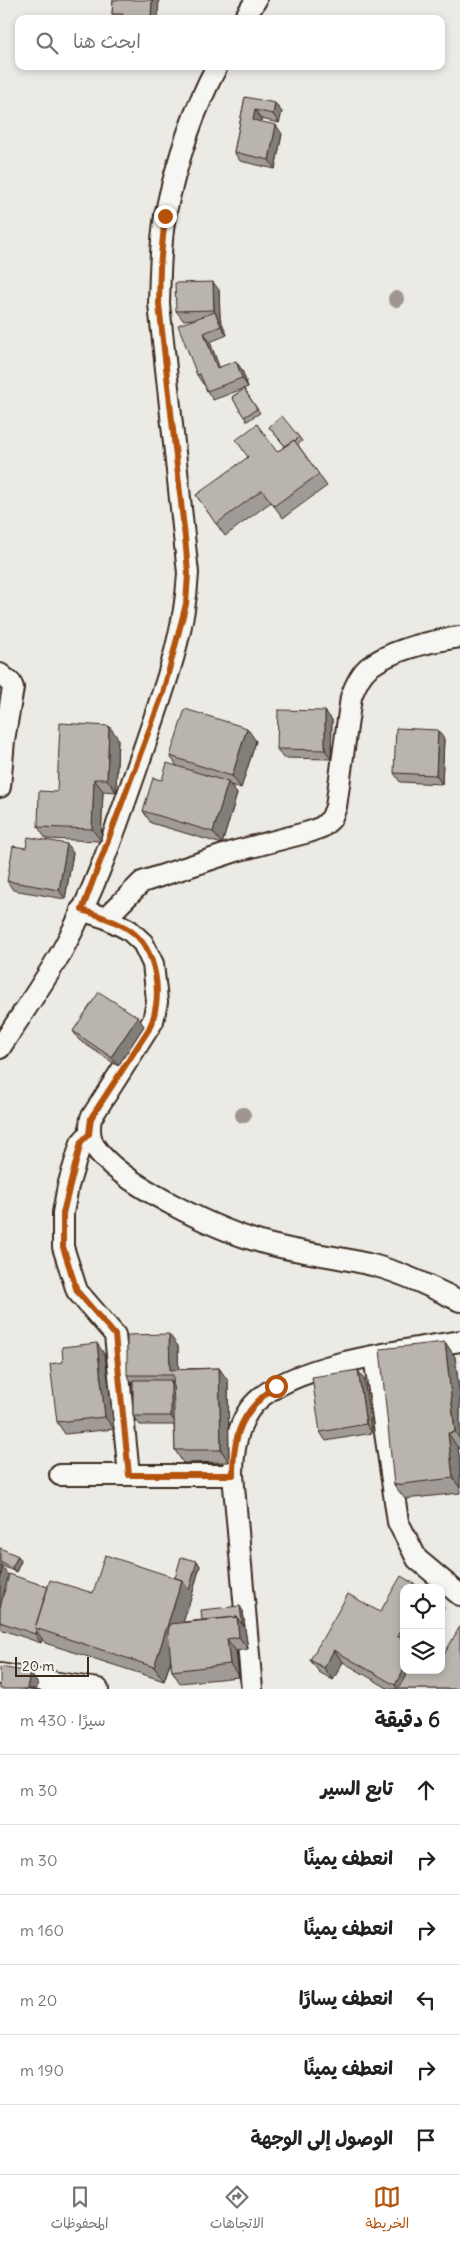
<!DOCTYPE html>
<html lang="ar">
<head>
<meta charset="utf-8">
<style>
	body { margin:0; font-family:Delius,"Playpen Sans Arabic",sans-serif; background:#f6f6f6; color:#222; direction:rtl }
	.controls { position:absolute; right:15px; bottom:15px; display:grid; overflow:hidden; border-radius:10px; box-shadow:0 2px 8px #0003 }
	.controls button { width:45px; height:45px; display:grid; place-items:center; padding:0; border:0; border-bottom:1px solid #e0e0e0; background:#fff; color:#222; font:25px sans-serif }
	.scale { position:absolute; left:15px; bottom:12px; width:74px; box-sizing:border-box; padding-left:5px; border:2px solid #3b2a1e; border-top:0; font-size:14px; line-height:18px; white-space:nowrap; color:#3b2a1e; -webkit-text-stroke:4px #f6f6f2; paint-order:stroke }
	.stop { position:absolute; width:15px; height:15px; margin:-11px; border:4px solid #b45309; border-radius:50%; background:#fff }
	.stop.end { background:#b45309; border-color:#fff; box-shadow:0 1px 5px #0008 }
	.list { margin:0; padding:0; list-style:none }
	h2 { display:flex; justify-content:space-between; align-items:center; height:65px; margin:0; padding:0 20px; font-size:21px }
	h2 small { font-size:16px; font-weight:400; color:#767676 }
	.list li { display:grid; grid-template-columns:32px 1fr auto; gap:15px; align-items:center; box-sizing:border-box; height:70px; padding:0 20px; border-top:1px solid #e0e0e0 }
	.list b { display:block; font-size:19px; white-space:nowrap }
	.list em { font-size:16px; font-style:normal; color:#767676 }
	.icon { flex:none; width:28px; height:28px; fill:none; stroke:currentColor; stroke-width:2; stroke-linecap:round; stroke-linejoin:round }
	.map { position:relative; flex:none; width:460px; height:1689px; overflow:hidden; direction:ltr }
	.search { position:absolute; background:#fff; box-shadow:0 2px 8px #0003; left:15px; right:15px; top:15px; height:55px; display:flex; align-items:center; gap:12px; box-sizing:border-box; padding:0 18px; border-radius:10px; color:#767676; font-size:19px }
	.sheet { height:485px; background:#fff }
	nav { display:flex; justify-content:space-around; align-items:center; box-sizing:border-box; height:70px; border-top:1px solid #e0e0e0; background:#fff; font-size:14px; color:#767676 }
	nav a { display:grid; justify-items:center; gap:2px }
	nav .on { color:#b45309 }
	.map>svg:first-child { display:block }
</style>
</head>
<body>
<div class="map">
<svg width="460" height="1689" viewBox="0 0 460 1689">
	<rect width="100%" height="100%" fill="#ebeae5"/>
	<filter id="ink" filterUnits="userSpaceOnUse"><feTurbulence type="fractalNoise" baseFrequency=".02" numOctaves="2"/><feDisplacementMap in="SourceGraphic" scale="10" xChannelSelector="R" yChannelSelector="G"/><feConvolveMatrix kernelMatrix="1 2 1 2 8 2 1 2 1" color-interpolation-filters="sRGB"/></filter>
	<g filter="url(#ink)">
		<g fill="none" stroke-linecap="round" stroke-linejoin="round">
			<!-- minor casing -->
			<g stroke="#3b2a1e" stroke-width="24">
				<path id="minor" d="M244,19L256,0
					M0,674L11,683L13,688L4,740L0,787
					M81,910L106,918L129,930L143,943L153,964L156,991L157,1002L153,1021L91,1118C89,1129 89,1138 95,1147C119,1183 212,1227 254,1240C293,1253 336,1255 376,1266C405,1274 433,1288 460,1301
					M106,918L142,882L236,851L309,832L322,827L331,819L336,807L351,697C355,686 360,674 369,667C393,649 431,641 460,637
					M0,1048C21,1015 44,983 63,949C98,885 121,813 145,745C164,689 185,633 188,573L159,304C160,275 160,244 165,216C176,164 192,113 217,66
					M89,1134L81,1143L68,1186L63,1213V1247L77,1291L115,1335L129,1475
					M374,1356L398,1522L417,1559L460,1595
					M60,1475H233
					M0,1674L98,1689
					M252,1689L233,1475C233,1452 236,1430 249,1410C282,1363 406,1351 460,1341"/>
			</g>
			<!-- minor -->
			<use href="#minor" stroke="#f6f6f2" stroke-width="20"/>
		</g>
		<!-- trees -->
		<g fill="#9f968f">
			<circle cx="396" cy="299" r="8"/>
			<circle cx="243" cy="1115" r="8"/>
		</g>
		<!-- wall -->
		<path fill="#a09b96" stroke="#3b2a1e" d="M113,0L158,19H116L112,14Z
			M245,97L282,112L279,123L261,119V122L282,134L275,169L240,161L234,152Z
			M219,290L220,318L227,335L210,342L219,367L242,370L248,387L213,400L207,391L204,384H203L197,375L194,319L183,320L176,311Z
			M244,389L260,413L247,421L232,397Z
			M269,427L299,437L302,441L298,445L327,486L283,518L271,502L225,536L196,495L277,452L285,446Z
			M325,711L332,720L331,759L283,758L277,749Z
			M118,738L116,792L103,791L101,841L46,839L38,827L57,792Z
			M444,739L442,784L400,782L394,773Z
			M256,741L241,788L231,785L237,794L222,844L151,823L143,811L162,780L177,766L170,756Z
			M73,853L65,899L13,890L7,881Z
			M144,1026L118,1066L79,1040L73,1031Z
			M445,1342L455,1357L460,1398V1448H458L460,1462V1493L405,1499L394,1485Z
			M178,1346V1369L219,1368L228,1381L229,1462L183,1463L175,1450L174,1425H140L133,1416V1384L127,1375Z
			M105,1355L114,1429L65,1434L57,1422Z
			M364,1379L372,1433L326,1441L320,1432Z
			M0,1549L18,1556L21,1561L16,1572L0,1565Z
			M197,1561L200,1566L192,1595L183,1622L202,1620L243,1611L245,1627H244L245,1629L248,1649L236,1651L239,1677L180,1683L172,1671L171,1661L164,1681L45,1643L42,1639L41,1643L0,1629V1566L9,1576L48,1587L93,1593L175,1578Z
			M404,1588V1670L460,1689H389L343,1662L333,1680L319,1672L310,1660L380,1612Z"/>
		<!-- shaded-wall -->
		<path fill="#827e7a" stroke="#3b2a1e" d="M152,0H159L158,19H151Z
			M275,103L282,112L279,123L273,114Z
			M255,110L261,119L259,129L253,120Z
			M276,125L282,134L275,169L269,160Z
			M213,282L219,290L220,318L227,335L221,326L215,312L214,310Z
			M204,333L210,342L223,377L217,368Z
			M236,361L242,370L248,387L242,378Z
			M325,711L332,720L331,759L325,750Z
			M109,726L118,738L116,792L107,779Z
			M247,728L256,741L241,788L232,776Z
			M438,730L444,739L442,784L436,775Z
			M94,779L103,791L101,841L92,829Z
			M228,782L237,794L222,844L213,832Z
			M67,844L73,853L65,899L59,890Z
			M138,1017L144,1026L118,1066L111,1057Z
			M169,1334L178,1346L179,1382L170,1370Z
			M445,1342L455,1357L460,1398V1439L455,1432Z
			M97,1343L105,1355L114,1429L105,1417Z
			M219,1368L228,1381L229,1462L221,1450Z
			M358,1370L364,1379L372,1433L366,1424Z
			M171,1380L177,1389V1425L171,1416Z
			M448,1433L458,1448L460,1462V1488L453,1478Z
			M18,1556L21,1561L16,1572L12,1568Z
			M197,1561L200,1566L192,1595L164,1681L154,1667L182,1580Z
			M2,1567L11,1579L0,1618V1583Z
			M441,1604L444,1608L441,1613Z
			M240,1606L243,1611L245,1627L242,1622Z
			M237,1617L245,1629L248,1649L239,1637Z
			M404,1625V1645L397,1636Z
			M36,1630L42,1639L41,1643L35,1634Z
			M227,1639L236,1651L239,1677L230,1664Z
			M334,1650L343,1662L333,1680L324,1668Z
			M404,1669V1670H419L408,1689H397L395,1685Z
			M30,1672L38,1684L37,1689H27Z"/>
		<!-- building -->
		<path fill="#bab4ae" stroke="#3b2a1e" d="M113,0H152L151,19H122L123,14H112Z
			M245,97L275,103L273,114L255,110L253,120L276,125L269,160L234,152Z
			M213,282L214,310L176,311L175,283Z
			M215,312L221,326L204,333L217,368L236,361L242,378L207,391L200,374L197,375L178,325Z
			M244,389L257,409L244,417L232,397Z
			M282,416L299,437L295,441L294,440L285,446L269,427Z
			M257,424L277,452L294,440L319,474L274,506L262,490L216,524L196,495L248,457L236,440Z
			M185,709L247,728L232,776L170,756Z
			M278,710L325,711V750L277,749Z
			M60,723L109,726L107,779H94L92,829L38,827L39,791L57,792Z
			M396,728L438,730L436,775L394,773Z
			M167,763L228,782L213,832L143,811L153,778L162,780Z
			M28,837L67,844L59,890L7,881L13,846L26,848Z
			M99,992L138,1017L111,1057L73,1031Z
			M169,1334L170,1370L219,1368L221,1450H175L173,1375H127V1335Z
			M445,1342L455,1432L448,1433L453,1478L394,1485L380,1349Z
			M97,1343L105,1417L57,1422L50,1364L63,1362L62,1347Z
			M358,1370L366,1424L320,1432L312,1377Z
			M133,1380H171V1416H133Z
			M0,1548L18,1556L12,1568L0,1562Z
			M105,1555L182,1580L154,1667L35,1628L50,1580L93,1593Z
			M181,1557L197,1561L189,1590L182,1580L175,1578Z
			M0,1566L2,1567L0,1583Z
			M9,1574L48,1587L35,1628L36,1630L35,1634L0,1622V1608Z
			M401,1576L421,1588H404V1625L397,1636L404,1640V1669L395,1685L334,1650L324,1668L310,1660L348,1594L380,1612Z
			M240,1606L242,1622L241,1623L237,1617L202,1620L201,1610Z
			M237,1617L239,1637L227,1639L230,1664L172,1671L168,1632L170,1624Z
			M460,1626V1689H398L409,1670H441V1660Z
			M0,1667L30,1672L27,1689H0Z"/>
	</g>
	<g fill="none" stroke-linecap="round" stroke-linejoin="round" filter="url(#ink)">
		<!-- route -->
		<path stroke="#b45309" stroke-width="6" d="M165,216L160,267L159,304L186,547L188,574L186,604L163,693L82,910C97,915 114,920 128,929C158,948 164,999 149,1029L91,1118L89,1134L81,1142L63,1213V1247L77,1291L115,1335L129,1475H233C233,1434 242,1410 276,1386"/>
	</g>
</svg>
<div class="controls">
<button><svg class="icon" aria-label="locate" viewBox="0 0 24 24"><circle cx="12" cy="12" r="6"/><path d="M12 2v4M12 18v4M2 12h4M18 12h4"/></svg></button>
<button><svg class="icon" aria-label="layers" viewBox="0 0 24 24"><path d="M12 4l9 5-9 5-9-5zM3 14l9 5 9-5"/></svg></button>
</div>
<div class="scale">20 m</div>
<div class="stop" style="left:276px;top:1386px"></div>
<div class="stop end" style="left:165px;top:216px"></div>
<div class="search"><svg class="icon" aria-label="search" viewBox="0 0 24 24"><circle cx="10" cy="10" r="6"/><path d="M15 15l6 6"/></svg>ابحث هنا</div>
</div>
<section class="sheet">
<h2>6 دقيقة<small>سيرًا · 430 m</small></h2>
<ul class="list">
<li><svg class="icon" aria-label="ahead" viewBox="0 0 24 24"><path d="M12 20V5M6 11l6-6 6 6"/></svg><div><b>تابع السير</b></div><em>30 m</em></li>
<li><svg class="icon" aria-label="right" viewBox="0 0 24 24"><path d="M7 20v-9h11M14 6l5 5-5 5"/></svg><div><b>انعطف يمينًا</b></div><em>30 m</em></li>
<li><svg class="icon" aria-label="right" viewBox="0 0 24 24"><path d="M7 20v-9h11M14 6l5 5-5 5"/></svg><div><b>انعطف يمينًا</b></div><em>160 m</em></li>
<li><svg class="icon" aria-label="left" viewBox="0 0 24 24"><path d="M17 20v-9H6M10 6l-5 5 5 5"/></svg><div><b>انعطف يسارًا</b></div><em>20 m</em></li>
<li><svg class="icon" aria-label="right" viewBox="0 0 24 24"><path d="M7 20v-9h11M14 6l5 5-5 5"/></svg><div><b>انعطف يمينًا</b></div><em>190 m</em></li>
<li><svg class="icon" aria-label="arrive" viewBox="0 0 24 24"><path d="M6 21V4h12l-3 4 3 4H6"/></svg><div><b>الوصول إلى الوجهة</b></div></li>
</ul>
</section>
<nav>
<a class="on"><svg class="icon" aria-label="map" viewBox="0 0 24 24"><path d="M3 6l6-2 6 2 6-2v14l-6 2-6-2-6 2zM9 4v14M15 6v14"/></svg>الخريطة</a>
<a><svg class="icon" aria-label="directions" viewBox="0 0 24 24"><path d="M12 3l9 9-9 9-9-9zM9 14v-3h6M13 9l2 2-2 2"/></svg>الاتجاهات</a>
<a><svg class="icon" aria-label="saved" viewBox="0 0 24 24"><path d="M7 4h10v16l-5-4-5 4z"/></svg>المحفوظات</a>
</nav>
</body>
</html>
